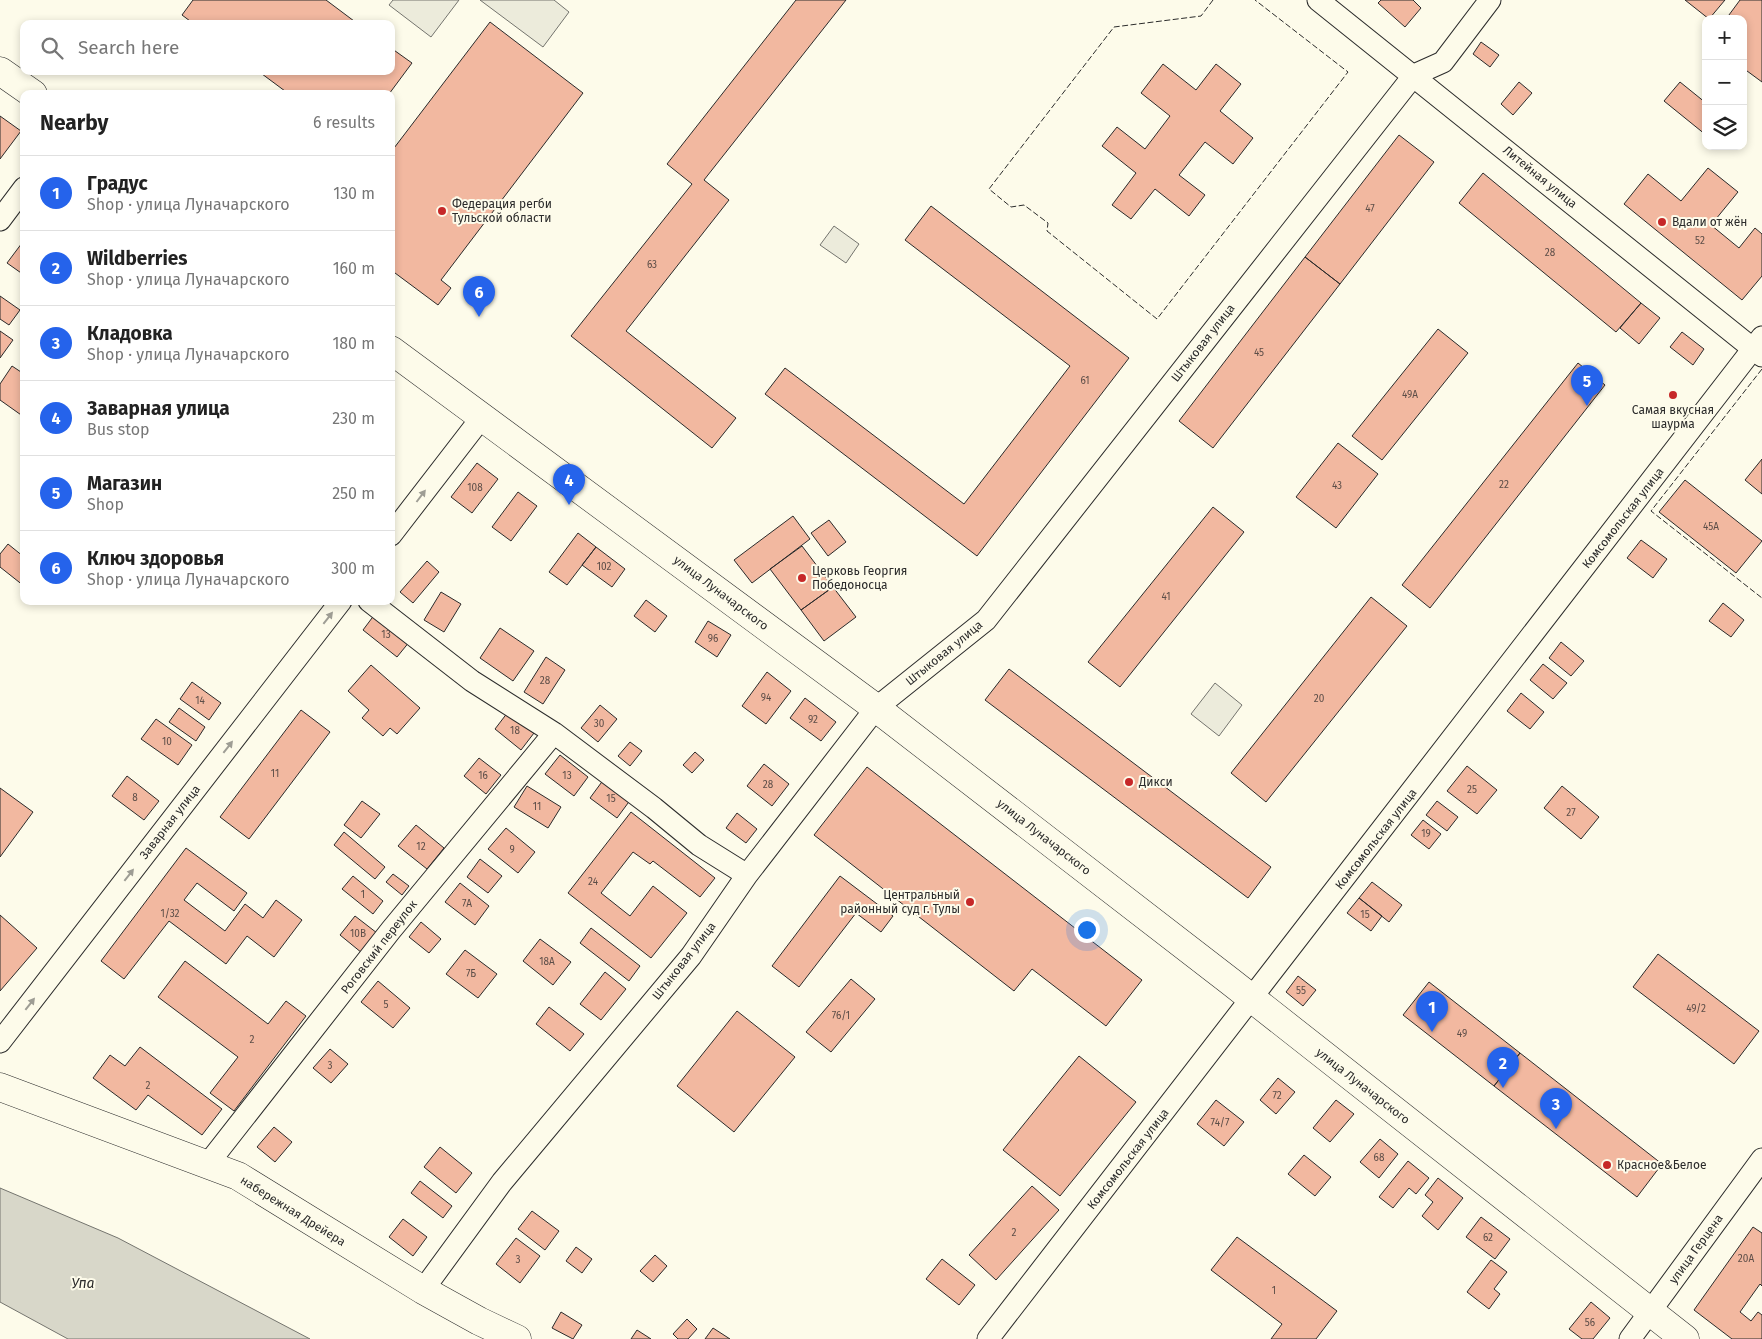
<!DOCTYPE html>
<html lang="en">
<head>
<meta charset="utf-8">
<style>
	body { margin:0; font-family:"Fira Sans",sans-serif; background:#f2f2f2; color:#222 }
	.controls { position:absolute; right:15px; top:15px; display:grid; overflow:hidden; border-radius:10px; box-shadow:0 2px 8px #0003 }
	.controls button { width:45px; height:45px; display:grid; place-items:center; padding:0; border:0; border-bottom:1px solid #e0e0e0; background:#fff; color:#222; font:25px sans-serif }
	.you { position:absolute; left:1086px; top:929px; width:18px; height:18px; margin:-12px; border:4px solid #fff; border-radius:50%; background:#1a73e8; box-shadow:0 0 0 8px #1a73e833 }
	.badge { display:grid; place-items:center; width:32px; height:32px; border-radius:50%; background:#2563eb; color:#fff; font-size:16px; font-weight:700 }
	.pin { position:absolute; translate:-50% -41px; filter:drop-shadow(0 1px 2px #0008) }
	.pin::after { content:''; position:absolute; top:26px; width:18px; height:15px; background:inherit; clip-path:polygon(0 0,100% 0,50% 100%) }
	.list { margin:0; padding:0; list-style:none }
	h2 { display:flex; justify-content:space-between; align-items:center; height:65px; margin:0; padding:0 20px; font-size:21px }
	h2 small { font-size:16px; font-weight:400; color:#767676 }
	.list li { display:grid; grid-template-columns:32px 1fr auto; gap:15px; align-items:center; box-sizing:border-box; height:75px; padding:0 20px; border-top:1px solid #e0e0e0 }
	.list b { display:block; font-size:19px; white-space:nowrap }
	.list p { margin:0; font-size:16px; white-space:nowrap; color:#767676 }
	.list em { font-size:16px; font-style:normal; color:#767676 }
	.icon { flex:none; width:28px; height:28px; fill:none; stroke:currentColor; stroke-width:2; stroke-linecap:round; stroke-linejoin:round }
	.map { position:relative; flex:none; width:1762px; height:1339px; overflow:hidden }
	.search { position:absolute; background:#fff; box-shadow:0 2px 8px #0003; left:20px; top:20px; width:375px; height:55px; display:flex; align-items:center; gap:12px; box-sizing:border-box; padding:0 18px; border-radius:10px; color:#767676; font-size:19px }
	.panel { position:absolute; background:#fff; box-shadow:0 2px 8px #0003; left:20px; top:90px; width:375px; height:515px; border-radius:10px }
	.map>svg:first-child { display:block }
</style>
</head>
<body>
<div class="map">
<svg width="1762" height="1339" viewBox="0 0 1762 1339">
	<rect width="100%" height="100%" fill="#fdfbea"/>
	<!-- green -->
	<path fill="#ecebdb" stroke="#74746e" d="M393,0H459L431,37L389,5Z
		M480,0H554L569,12L543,47Z
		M834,226L859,244L846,263L820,245Z
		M1215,683L1242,705L1219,736L1191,714Z"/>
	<!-- water -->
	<path fill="#d8d7c9" stroke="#74746e" d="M0,1188L118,1238L310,1339H68L0,1302Z"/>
	<!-- building -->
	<path fill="#f2b8a0" stroke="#2b2b2b" d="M193,0H326L358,24H194L182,15Z
		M796,0H846L704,180L729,200L626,331L736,418L712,448L571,336L692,184L667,164Z
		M1381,0H1413L1421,8L1405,27L1378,3Z
		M1685,0H1725L1709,19Z
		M1740,0H1762V82L1743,68V19H1726Z
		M490,22L583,93L441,280L451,288L438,305L391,270V152Z
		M1481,42L1499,55L1490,67L1473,54Z
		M391,48L412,63L389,94H289L258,71H391Z
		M1163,64L1196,90L1216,64L1241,84L1220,111L1253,138L1233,164L1205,142L1179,175L1205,195L1189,216L1155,189L1131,219L1112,205L1136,173L1102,146L1117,127L1145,149L1170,116L1141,93Z
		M1519,82L1532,93L1513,115L1501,104Z
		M1680,82L1706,103V135L1664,101Z
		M0,116L21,131L0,159Z
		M1399,135L1434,162L1340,284L1305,257Z
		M1708,168L1738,192L1711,225L1739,248L1755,228L1762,234V276L1742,300L1624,204L1648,174L1681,201Z
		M1483,173L1641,303L1616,332L1459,203Z
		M931,206L1129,358L977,556L765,394L785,368L964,504L1070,366L905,240Z
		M22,243L24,244V275L7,263Z
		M1305,257L1340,284L1213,448L1179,421Z
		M0,296L20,310L9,325L0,319Z
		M1641,303L1660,318L1639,344L1620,328Z
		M1438,329L1468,353L1382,460L1352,436Z
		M0,331L13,340L0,358Z
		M1682,332L1704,349L1693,365L1670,347Z
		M1578,363L1605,385L1430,608L1402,585Z
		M12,366L24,374V417L0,400V384Z
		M1338,443L1378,474L1336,528L1296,497Z
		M1762,459V494L1745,480Z
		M477,463L498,479L472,513L451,497Z
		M1685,480L1762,541L1736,573L1659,512Z
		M518,492L537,506L511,541L492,527Z
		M1213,507L1244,532L1120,687L1088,662Z
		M793,516L810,539L752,583L734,560Z
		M829,520L846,542L828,556L811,533Z
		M578,533L596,547L567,585L549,572Z
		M1641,540L1667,559L1653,578L1627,558Z
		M8,544L24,557V586L0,567V554Z
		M802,546L833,587L801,610L770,569Z
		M596,547L625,569L612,587L582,565Z
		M427,561L439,572L413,603L400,592Z
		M833,587L856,617L824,641L801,610Z
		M441,592L461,604L444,632L424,620Z
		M1371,597L1407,626L1266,802L1231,773Z
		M646,600L667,616L655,632L634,616Z
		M1723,603L1744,620L1731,637L1709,621Z
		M375,614L410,641L397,657L363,630Z
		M708,621L731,635L717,657L695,642Z
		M500,628L534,651L513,681L480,658Z
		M1561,642L1584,661L1571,676L1549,658Z
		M546,657L565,670L543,704L524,692Z
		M1543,664L1567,683L1553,699L1530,680Z
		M371,665L420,708L397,734L390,728L383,736L362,718L369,710L348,691Z
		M1009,669L1271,867L1248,898L985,700Z
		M767,672L791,691L766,724L742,706Z
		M192,682L221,703L209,720L180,699Z
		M1521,693L1544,712L1530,729L1507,711Z
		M805,698L836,722L821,741L790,718Z
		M600,705L617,719L598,742L581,728Z
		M179,708L205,727L196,741L169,722Z
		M301,710L330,732L249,839L220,817Z
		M508,712L534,733L521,750L495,729Z
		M156,719L192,745L178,765L141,739Z
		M630,742L642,751L630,766L618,756Z
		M695,752L704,760L692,773L683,765Z
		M560,755L588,777L574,796L545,774Z
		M479,758L501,775L486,794L464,776Z
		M764,764L789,784L772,806L747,786Z
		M1467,766L1497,790L1477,814L1447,791Z
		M867,767L1142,980L1106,1026L1032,969L1014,991L814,835Z
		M127,776L159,801L144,820L112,796Z
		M604,779L631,799L617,818L590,798Z
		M527,786L561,807L548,828L514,807Z
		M1562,786L1599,817L1581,839L1544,808Z
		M0,788L33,812L0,857Z
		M362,801L380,814L361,838L344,825Z
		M1437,801L1458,817L1447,831L1426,815Z
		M631,812L715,878L700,897L653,861L650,864L633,852L601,893L630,916L653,886L687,913L651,958L568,893Z
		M737,813L757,829L746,843L726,828Z
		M1423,820L1441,834L1429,849L1411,835Z
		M416,825L444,848L427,869L398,846Z
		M506,828L535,852L518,873L488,849Z
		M344,832L385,867L375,879L334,845Z
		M186,848L247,893L234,911L197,883L184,900L225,931L245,904L263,918L276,900L302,920L274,957L247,936L226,964L169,921L124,979L101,961Z
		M480,859L502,876L488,893L467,877Z
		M393,874L409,886L402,895L386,882Z
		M353,876L383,901L373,914L342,889Z
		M840,876L893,916L881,932L856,913L799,987L772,966Z
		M1372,882L1402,905L1389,922L1359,898Z
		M460,883L489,906L475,925L445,902Z
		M1359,898L1382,916L1371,931L1347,913Z
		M0,915L37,948L0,991Z
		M355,916L377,933L362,953L340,935Z
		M421,922L441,939L429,953L409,937Z
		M591,928L640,966L629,981L580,943Z
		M540,939L571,962L553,985L523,961Z
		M465,950L497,974L478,998L446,974Z
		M1658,954L1759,1031L1734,1064L1633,987Z
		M185,961L268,1024L286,1001L306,1016L234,1111L210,1093L238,1057L158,997Z
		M605,972L626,989L601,1020L580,1004Z
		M1298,976L1316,990L1303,1006L1286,992Z
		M851,979L875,999L831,1052L806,1032Z
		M378,981L410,1008L393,1028L361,1002Z
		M1429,982L1520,1053L1494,1086L1403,1015Z
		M549,1007L584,1034L570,1051L536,1024Z
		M737,1011L795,1057L734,1132L677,1086Z
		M140,1047L222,1109L202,1135L148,1095L136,1110L93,1078L110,1055L125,1066Z
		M330,1049L348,1064L331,1083L313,1068Z
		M1520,1053L1662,1164L1637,1197L1494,1086Z
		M1079,1056L1136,1102L1060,1196L1003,1150Z
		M1278,1078L1295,1092L1276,1114L1260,1100Z
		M1216,1100L1244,1122L1224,1146L1197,1124Z
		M1336,1100L1354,1114L1330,1142L1313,1128Z
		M274,1127L292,1142L275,1162L257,1147Z
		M1380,1139L1398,1154L1379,1178L1360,1162Z
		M440,1147L472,1173L456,1193L424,1167Z
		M1304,1155L1331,1177L1315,1196L1288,1174Z
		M1408,1161L1429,1178L1416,1194L1409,1188L1393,1208L1379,1197Z
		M1438,1178L1463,1198L1438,1230L1422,1216L1433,1202L1425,1195Z
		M420,1181L452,1206L443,1218L411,1193Z
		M1032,1186L1059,1210L996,1280L969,1255Z
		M532,1211L559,1231L545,1250L518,1229Z
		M1481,1217L1510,1239L1495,1259L1466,1237Z
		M403,1219L427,1237L413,1256L389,1237Z
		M1753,1227L1762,1233V1286L1760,1284L1740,1312L1751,1321L1758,1312L1762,1315V1339H1732L1694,1310Z
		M1237,1237L1337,1311L1316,1339H1271L1282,1324L1211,1270Z
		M516,1238L540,1256L520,1283L496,1264Z
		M576,1247L592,1259L582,1273L566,1261Z
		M655,1255L667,1266L653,1282L640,1271Z
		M942,1259L975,1285L959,1305L926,1279Z
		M1491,1260L1507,1272L1494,1289L1500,1294L1489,1309L1467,1292Z
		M1591,1302L1610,1318L1593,1339H1582L1569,1329Z
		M561,1312L582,1325L573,1339L552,1328Z
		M687,1319L697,1329L688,1339H678L673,1334Z
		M713,1328L730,1339H705Z
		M637,1330L651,1339H631Z"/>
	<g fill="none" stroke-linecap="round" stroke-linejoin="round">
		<!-- minor casing -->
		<g stroke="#2b2b2b" stroke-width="23">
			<path id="minor" d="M1318,0L1762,356
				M0,220L24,188
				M391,535L482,417
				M369,601L472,681L554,733L654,808L699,845L747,875
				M0,1042L341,601
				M207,1165L391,930L554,733
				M423,1290L502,1182L691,956L747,875L876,708L986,620L1414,75L1443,62L1490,0
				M988,1339L1762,337
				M1630,1339L1762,1159"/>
		</g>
		<!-- major casing -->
		<g stroke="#2b2b2b" stroke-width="29">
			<path id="major" d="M0,71L33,94
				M391,350L876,708L1231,982L1685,1339
				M0,1087L238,1176L423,1290L479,1321L517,1339"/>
		</g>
		<!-- minor -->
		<use href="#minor" stroke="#fdfbea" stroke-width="21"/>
		<!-- major -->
		<use href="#major" stroke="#fdfbea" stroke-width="28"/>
		<!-- fence -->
		<path stroke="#2b2b2b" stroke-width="1" stroke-dasharray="6 2.5" stroke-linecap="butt" d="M1213,0L1201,16L1114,27L989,189L1011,207L1024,205L1048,223L1047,231L1157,319L1348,72L1255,0
			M1762,369L1651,511L1762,598"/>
	</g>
	<!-- one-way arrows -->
	<defs><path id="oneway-solid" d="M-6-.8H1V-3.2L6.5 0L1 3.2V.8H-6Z" transform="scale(1.25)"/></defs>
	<g fill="#9e9d94">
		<use href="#oneway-solid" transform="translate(421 496) rotate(-53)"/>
		<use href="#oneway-solid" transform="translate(328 618) rotate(-52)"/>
		<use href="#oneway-solid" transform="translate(228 747) rotate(-52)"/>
		<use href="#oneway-solid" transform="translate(129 875) rotate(-52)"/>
		<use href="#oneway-solid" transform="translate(30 1004) rotate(-52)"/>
	</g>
	<!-- markers -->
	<g fill="#c62828" stroke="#fdfbea" stroke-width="2">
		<circle cx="442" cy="211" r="5"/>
		<circle cx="1662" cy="222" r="5"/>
		<circle cx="1673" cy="395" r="5"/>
		<circle cx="802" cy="578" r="5"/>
		<circle cx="1129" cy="782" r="5"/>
		<circle cx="970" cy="902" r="5"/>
		<circle cx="1607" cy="1165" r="5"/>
	</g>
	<g text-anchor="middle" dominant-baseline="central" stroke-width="4" stroke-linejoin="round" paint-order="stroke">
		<!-- number labels -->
		<g font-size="10" fill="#5d4e48">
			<text x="1370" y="209">47</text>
			<text x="1700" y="241">52</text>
			<text x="1550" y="253">28</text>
			<text x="652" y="265">63</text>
			<text x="1259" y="353">45</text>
			<text x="1085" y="381">61</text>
			<text x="1410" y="395">49А</text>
			<text x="1504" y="485">22</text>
			<text x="1337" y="486">43</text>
			<text x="475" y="488">108</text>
			<text x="1711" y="527">45А</text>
			<text x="604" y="567">102</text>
			<text x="1166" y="597">41</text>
			<text x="386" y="635">13</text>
			<text x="713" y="639">96</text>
			<text x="545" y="681">28</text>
			<text x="766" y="698">94</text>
			<text x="1319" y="699">20</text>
			<text x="200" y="701">14</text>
			<text x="813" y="720">92</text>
			<text x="599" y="724">30</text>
			<text x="515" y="731">18</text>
			<text x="167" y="742">10</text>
			<text x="275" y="774">11</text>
			<text x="483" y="776">16</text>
			<text x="567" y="776">13</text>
			<text x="768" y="785">28</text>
			<text x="1472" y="790">25</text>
			<text x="135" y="798">8</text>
			<text x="611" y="799">15</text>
			<text x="537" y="807">11</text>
			<text x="1571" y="813">27</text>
			<text x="1426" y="834">19</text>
			<text x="421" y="847">12</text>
			<text x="512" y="850">9</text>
			<text x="593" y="882">24</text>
			<text x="363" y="895">1</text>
			<text x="467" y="904">7А</text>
			<text x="170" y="914">1/32</text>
			<text x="1365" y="915">15</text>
			<text x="358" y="934">10В</text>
			<text x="547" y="962">18А</text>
			<text x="471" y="974">7Б</text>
			<text x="1301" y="991">55</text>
			<text x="386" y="1005">5</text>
			<text x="1696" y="1009">49/2</text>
			<text x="841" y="1016">76/1</text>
			<text x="1462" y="1034">49</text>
			<text x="252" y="1040">2</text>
			<text x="330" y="1066">3</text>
			<text x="148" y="1086">2</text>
			<text x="1277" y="1096">72</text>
			<text x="1220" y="1123">74/7</text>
			<text x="1379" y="1158">68</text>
			<text x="1014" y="1233">2</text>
			<text x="1488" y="1238">62</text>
			<text x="1746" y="1259">20А</text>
			<text x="518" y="1260">3</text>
			<text x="1274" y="1291">1</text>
			<text x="1590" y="1323">56</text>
		</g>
		<!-- street labels -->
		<g font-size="12" fill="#2b2b2b" stroke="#fdfbea">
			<text transform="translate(1540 177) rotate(39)">Литейная улица</text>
			<text transform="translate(1203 343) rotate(-52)">Штыковая улица</text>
			<text transform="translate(1623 518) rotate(-52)">Комсомольская улица</text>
			<text transform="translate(721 593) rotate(37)">улица Луначарского</text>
			<text transform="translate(944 653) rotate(-39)">Штыковая улица</text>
			<text transform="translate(170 822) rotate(-52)">Заварная улица</text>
			<text transform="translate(1044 837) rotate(38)">улица Луначарского</text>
			<text transform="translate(1376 839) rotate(-52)">Комсомольская улица</text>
			<text transform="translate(379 947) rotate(-52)">Роговский переулок</text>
			<text transform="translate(684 961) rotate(-52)">Штыковая улица</text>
			<text transform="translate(1363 1086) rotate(38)">улица Луначарского</text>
			<text transform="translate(1128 1159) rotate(-52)">Комсомольская улица</text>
			<text transform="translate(293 1211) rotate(32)">набережная Дрейера</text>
			<text transform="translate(1696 1249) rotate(-54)">улица Герцена</text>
		</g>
		<!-- poi labels -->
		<g font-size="12" fill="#2b2b2b" stroke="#fdfbea" text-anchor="start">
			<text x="452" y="204">Федерация регби<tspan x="452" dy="14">Тульской области</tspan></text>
			<text x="1672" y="222">Вдали от жён</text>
			<text x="1673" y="410" text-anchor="middle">Самая вкусная<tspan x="1673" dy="14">шаурма</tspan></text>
			<text x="812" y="571">Церковь Георгия<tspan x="812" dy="14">Победоносца</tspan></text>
			<text x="1139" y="782">Дикси</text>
			<text x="960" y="895" text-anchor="end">Центральный<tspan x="960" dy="14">районный суд г. Тулы</tspan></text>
			<text x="1617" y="1165">Красное&amp;Белое</text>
		</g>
		<!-- water labels -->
		<g font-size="14" font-style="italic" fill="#2b2b2b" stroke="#fdfbea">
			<text x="83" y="1283">Упа</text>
		</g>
	</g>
</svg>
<div class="controls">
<button>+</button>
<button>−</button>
<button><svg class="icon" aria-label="layers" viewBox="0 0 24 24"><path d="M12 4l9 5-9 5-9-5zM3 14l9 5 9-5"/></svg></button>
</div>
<div class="you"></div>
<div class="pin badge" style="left:1432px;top:1032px">1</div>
<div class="pin badge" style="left:1503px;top:1088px">2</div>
<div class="pin badge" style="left:1556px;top:1129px">3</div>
<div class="pin badge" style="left:569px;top:505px">4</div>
<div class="pin badge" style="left:1587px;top:406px">5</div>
<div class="pin badge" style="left:479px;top:317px">6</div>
<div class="search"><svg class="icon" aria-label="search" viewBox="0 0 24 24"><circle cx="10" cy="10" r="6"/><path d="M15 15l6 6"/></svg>Search here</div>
<section class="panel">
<h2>Nearby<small>6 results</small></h2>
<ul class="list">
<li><span class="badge">1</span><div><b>Градус</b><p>Shop · улица Луначарского</p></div><em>130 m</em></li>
<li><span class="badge">2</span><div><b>Wildberries</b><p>Shop · улица Луначарского</p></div><em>160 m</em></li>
<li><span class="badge">3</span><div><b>Кладовка</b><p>Shop · улица Луначарского</p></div><em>180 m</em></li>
<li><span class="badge">4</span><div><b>Заварная улица</b><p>Bus stop</p></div><em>230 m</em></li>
<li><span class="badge">5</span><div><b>Магазин</b><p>Shop</p></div><em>250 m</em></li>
<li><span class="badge">6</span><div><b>Ключ здоровья</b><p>Shop · улица Луначарского</p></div><em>300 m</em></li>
</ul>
</section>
</div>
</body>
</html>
